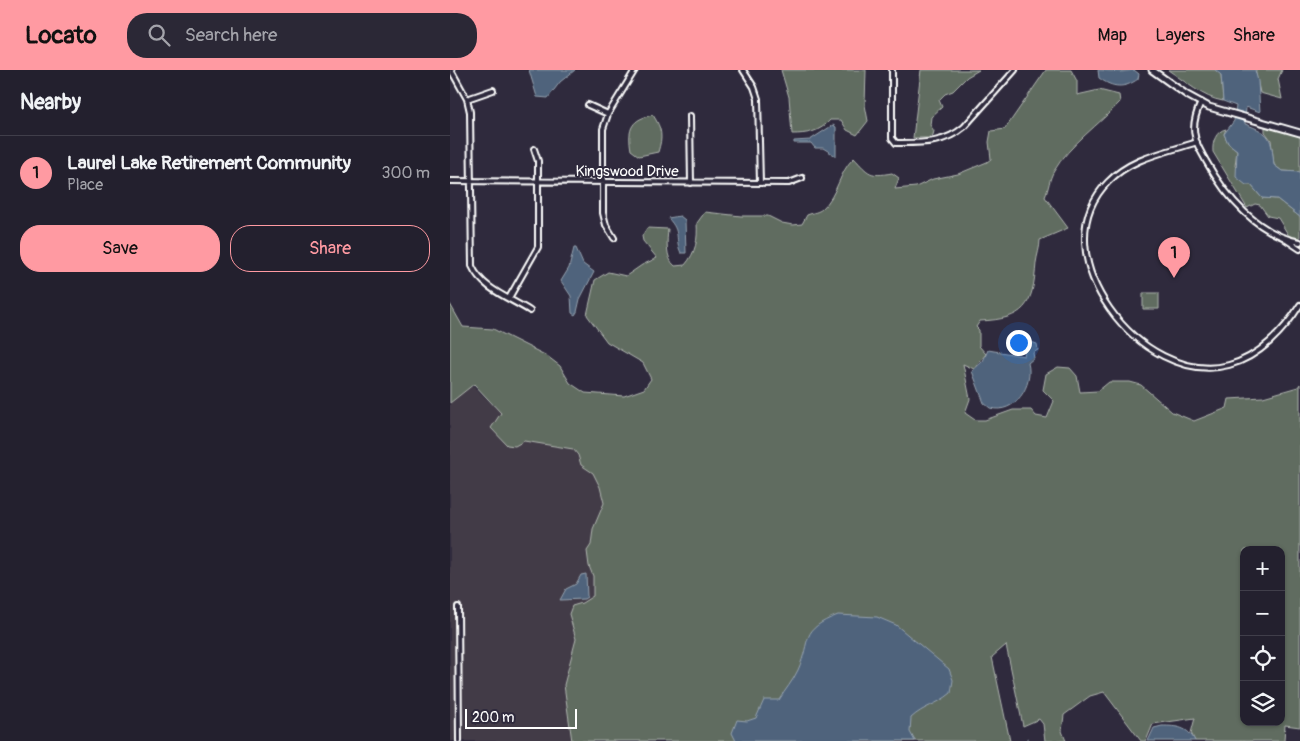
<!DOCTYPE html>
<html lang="en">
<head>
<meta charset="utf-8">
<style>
	body { margin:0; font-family:Pangolin,sans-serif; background:#2b2836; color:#f1f3f6 }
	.controls { position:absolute; right:15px; bottom:15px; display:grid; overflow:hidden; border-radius:10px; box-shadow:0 1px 4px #0004 }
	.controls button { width:45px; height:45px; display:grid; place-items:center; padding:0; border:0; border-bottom:1px solid #403e4a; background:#23202e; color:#f1f3f6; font:25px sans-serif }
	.scale { position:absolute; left:15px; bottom:12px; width:112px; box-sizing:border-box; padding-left:5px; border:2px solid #fff; border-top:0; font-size:14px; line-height:18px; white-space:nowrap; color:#fff; -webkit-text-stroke:4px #2f2a3d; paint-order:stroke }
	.you { position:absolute; left:568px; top:272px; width:18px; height:18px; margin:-12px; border:4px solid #fff; border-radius:50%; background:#1a73e8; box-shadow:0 0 0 8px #1a73e833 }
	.badge { display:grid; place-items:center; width:32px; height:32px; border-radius:50%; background:#ff9aa2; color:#111; font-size:16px; font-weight:700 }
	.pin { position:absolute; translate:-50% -41px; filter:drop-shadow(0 1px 2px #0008) }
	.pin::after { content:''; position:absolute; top:26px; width:18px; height:15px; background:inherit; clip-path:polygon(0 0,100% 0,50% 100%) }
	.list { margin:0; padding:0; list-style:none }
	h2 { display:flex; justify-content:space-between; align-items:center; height:65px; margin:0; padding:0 20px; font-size:21px }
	h2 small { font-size:16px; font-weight:400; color:#a3a3aa }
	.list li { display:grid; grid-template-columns:32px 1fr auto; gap:15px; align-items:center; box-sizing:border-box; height:75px; padding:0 20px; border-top:1px solid #403e4a }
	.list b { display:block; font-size:19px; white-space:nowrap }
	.list p { margin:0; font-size:16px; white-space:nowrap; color:#a3a3aa }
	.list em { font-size:16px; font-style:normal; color:#a3a3aa }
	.actions { display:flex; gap:10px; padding:15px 20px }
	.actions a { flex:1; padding:11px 0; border:1px solid #ff9aa2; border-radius:20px; text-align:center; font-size:18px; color:#ff9aa2 }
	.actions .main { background:#ff9aa2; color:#111 }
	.icon { flex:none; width:28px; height:28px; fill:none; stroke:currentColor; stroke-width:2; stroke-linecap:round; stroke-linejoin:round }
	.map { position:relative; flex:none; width:850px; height:671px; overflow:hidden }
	header { display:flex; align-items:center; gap:30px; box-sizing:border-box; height:70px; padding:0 25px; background:#ff9aa2; color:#111 }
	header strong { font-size:24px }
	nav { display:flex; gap:28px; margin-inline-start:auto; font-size:18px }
	.search { width:350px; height:45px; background:#2b2836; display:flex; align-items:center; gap:12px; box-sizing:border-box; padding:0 18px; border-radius:20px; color:#a3a3aa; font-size:19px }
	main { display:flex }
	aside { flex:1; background:#23202e }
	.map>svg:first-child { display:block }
</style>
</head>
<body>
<header>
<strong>Locato</strong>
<div class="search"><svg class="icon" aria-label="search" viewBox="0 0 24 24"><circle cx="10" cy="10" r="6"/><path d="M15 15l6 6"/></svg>Search here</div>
<nav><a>Map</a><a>Layers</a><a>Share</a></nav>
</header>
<main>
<aside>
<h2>Nearby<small></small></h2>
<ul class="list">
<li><span class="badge">1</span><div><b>Laurel Lake Retirement Community</b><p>Place</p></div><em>300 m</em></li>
</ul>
<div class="actions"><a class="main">Save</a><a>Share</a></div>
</aside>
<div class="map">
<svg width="850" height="671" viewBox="0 0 850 671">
	<rect width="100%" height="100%" fill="#2f2a3d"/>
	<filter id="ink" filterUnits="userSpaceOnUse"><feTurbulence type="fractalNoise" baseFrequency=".02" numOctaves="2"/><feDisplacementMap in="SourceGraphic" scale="10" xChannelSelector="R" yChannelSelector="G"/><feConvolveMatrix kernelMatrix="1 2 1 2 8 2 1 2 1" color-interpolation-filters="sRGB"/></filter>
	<g filter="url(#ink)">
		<!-- built -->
		<path fill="#423b47" d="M24,317L62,353L129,358L164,443L142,671H0V318Z"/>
		<!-- green -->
		<path fill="#616c61" stroke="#b0b6b0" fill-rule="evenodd" d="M331,0H416L415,35L418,51L407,65L397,60L391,50H380C370,62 357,64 342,64L339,27Z
			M471,0H529L517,7L503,21L495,24L489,30L492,37L481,47L480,55L484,61L483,65L478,68H463Z
			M596,0H621L627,11V25L649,20L669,25L670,32C650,54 619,75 604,101C599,109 599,118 595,127L618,158L590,170C590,178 587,185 586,193C583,236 575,249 530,251L526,257L529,260V276L536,284L524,299L513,294L520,329L515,343L525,350H535L563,340H581L586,346L597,348L604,331L593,320L596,304L608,297L620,298L627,306L630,322L648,321L659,312H680L691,315L722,342L744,351L777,338L779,329L813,327L848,317L850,314V657L835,655L834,671H745L741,663L745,648L703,654L696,671H691L654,622L640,626L614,645L612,661L616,671H595L593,654L589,649L573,656L556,575L542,587L560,671H122L114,615L126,569L119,544L122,536L132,533L143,526V506L139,496L137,481L141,475L143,459L154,433L150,417L143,403L131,395L128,385L123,379L74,371L65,376L57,375L41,358L51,343L24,314L0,333V234L13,257L43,259L97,286L110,296L120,313L135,323L174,326L194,319L201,309L193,293L157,272L137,245L145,210L158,202L176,206L192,195L207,188L193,171L192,166L197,158L218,159C217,171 215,188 225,196L235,195C246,182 248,170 247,153L255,142L291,146H318L332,153L343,155L352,154L357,145C362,143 369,142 372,139C388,125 389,101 404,88C419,104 420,107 442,103L449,108L445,119L466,117L483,109L508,104L537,92L541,89L539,72L541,61L555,59ZM794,480H831V652H794Z
			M718,0H767L771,5L773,31C753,28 735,11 718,0Z
			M805,0H832L828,9L832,29L810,23Z
			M203,45C212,59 213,66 208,82L189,86L181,80C177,58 182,49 203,45Z
			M815,57L850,66V102L832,101L824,95L821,70L815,62Z
			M776,59L774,64L778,73L787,80L785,96L812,128L827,129L850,147V168L839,166L828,148L818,146L810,135L805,134L797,138L763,82C762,72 766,61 776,59Z
			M693,223H709V239H693Z"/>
		<!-- water -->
		<path fill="#4f647b" stroke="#95a2b0" d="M79,0H125L110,12L98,28L87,27Z
			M648,0L671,2L684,0L689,4L688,9C674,19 663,18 649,8Z
			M765,0H805L808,11L810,42L796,37L795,54C822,64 821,67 824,95L832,101L850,102V147L827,129L812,128L801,115H796L786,107L787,80L778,73L774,64L784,51L786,36L773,31L771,5Z
			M383,55L386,57V86L373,78H365L361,73H344V71L360,70Z
			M230,146L235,150L236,183H231C224,168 232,163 218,148Z
			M124,178H126L133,194L144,202L130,229L127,242L125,245L122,243L121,226L111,211L119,198Z
			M578,266L581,272L587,274L588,280L583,283L584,288L578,293C584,315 565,345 540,338L534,333L522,301L533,291L538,280L574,286L575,281L572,270Z
			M136,504L137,527L134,529L110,530L116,519L126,514L131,505Z
			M388,545L427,547L446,555L499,599L503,610L501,623C487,635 474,636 461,648L460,662L465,671H286L282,663L287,650L297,651L306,648L314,630H329C335,620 343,611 348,600C362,569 349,560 388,545Z
			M712,656C727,656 738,657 745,671H698L704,658Z"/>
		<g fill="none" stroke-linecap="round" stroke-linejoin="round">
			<!-- stream -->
			<path stroke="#95a2b0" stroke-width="1" d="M578,668V671"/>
			<!-- minor casing -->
			<g stroke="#fff" stroke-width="8">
				<path id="minor" d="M1,0L17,29L20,42L22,196C32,219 60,228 80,241
					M293,0L304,17L308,29L310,113
					M442,0V68L446,73C472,73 494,74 514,57L565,0
					M17,29L43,20
					M751,32C746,43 742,55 745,66C746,75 752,83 756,91C776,127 807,164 850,172
					M138,35L158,44
					M240,46L241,113
					M747,72C715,83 682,87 658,112C588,183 692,318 779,295C809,287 834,261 850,235
					M0,111L339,113L352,108
					M164,168L156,155L153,143V59L158,44L185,0
					M835,169L850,179
					M59,228L88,177V91L84,79
					M8,537L9,671"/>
			</g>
			<!-- tertiary casing -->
			<g stroke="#fff" stroke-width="9">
				<path id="tertiary" d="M702,0L737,25L759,37L850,63"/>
			</g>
			<!-- minor -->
			<use href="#minor" stroke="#2f2a3d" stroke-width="4"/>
			<!-- tertiary -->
			<use href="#tertiary" stroke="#2f2a3d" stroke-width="5"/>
		</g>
	</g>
	<g text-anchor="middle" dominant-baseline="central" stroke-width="4" stroke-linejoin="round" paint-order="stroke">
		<!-- street labels -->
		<g font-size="15" fill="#fff" stroke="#2f2a3d">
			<text x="177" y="101">Kingswood Drive</text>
		</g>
	</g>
</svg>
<div class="controls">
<button>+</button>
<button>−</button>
<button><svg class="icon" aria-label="locate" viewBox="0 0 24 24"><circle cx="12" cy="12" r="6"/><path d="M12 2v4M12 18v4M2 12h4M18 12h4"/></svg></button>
<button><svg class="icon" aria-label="layers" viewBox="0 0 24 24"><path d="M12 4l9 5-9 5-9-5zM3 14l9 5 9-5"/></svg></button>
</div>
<div class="scale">200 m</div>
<div class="you"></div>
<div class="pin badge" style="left:724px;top:208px">1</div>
</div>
</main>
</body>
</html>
